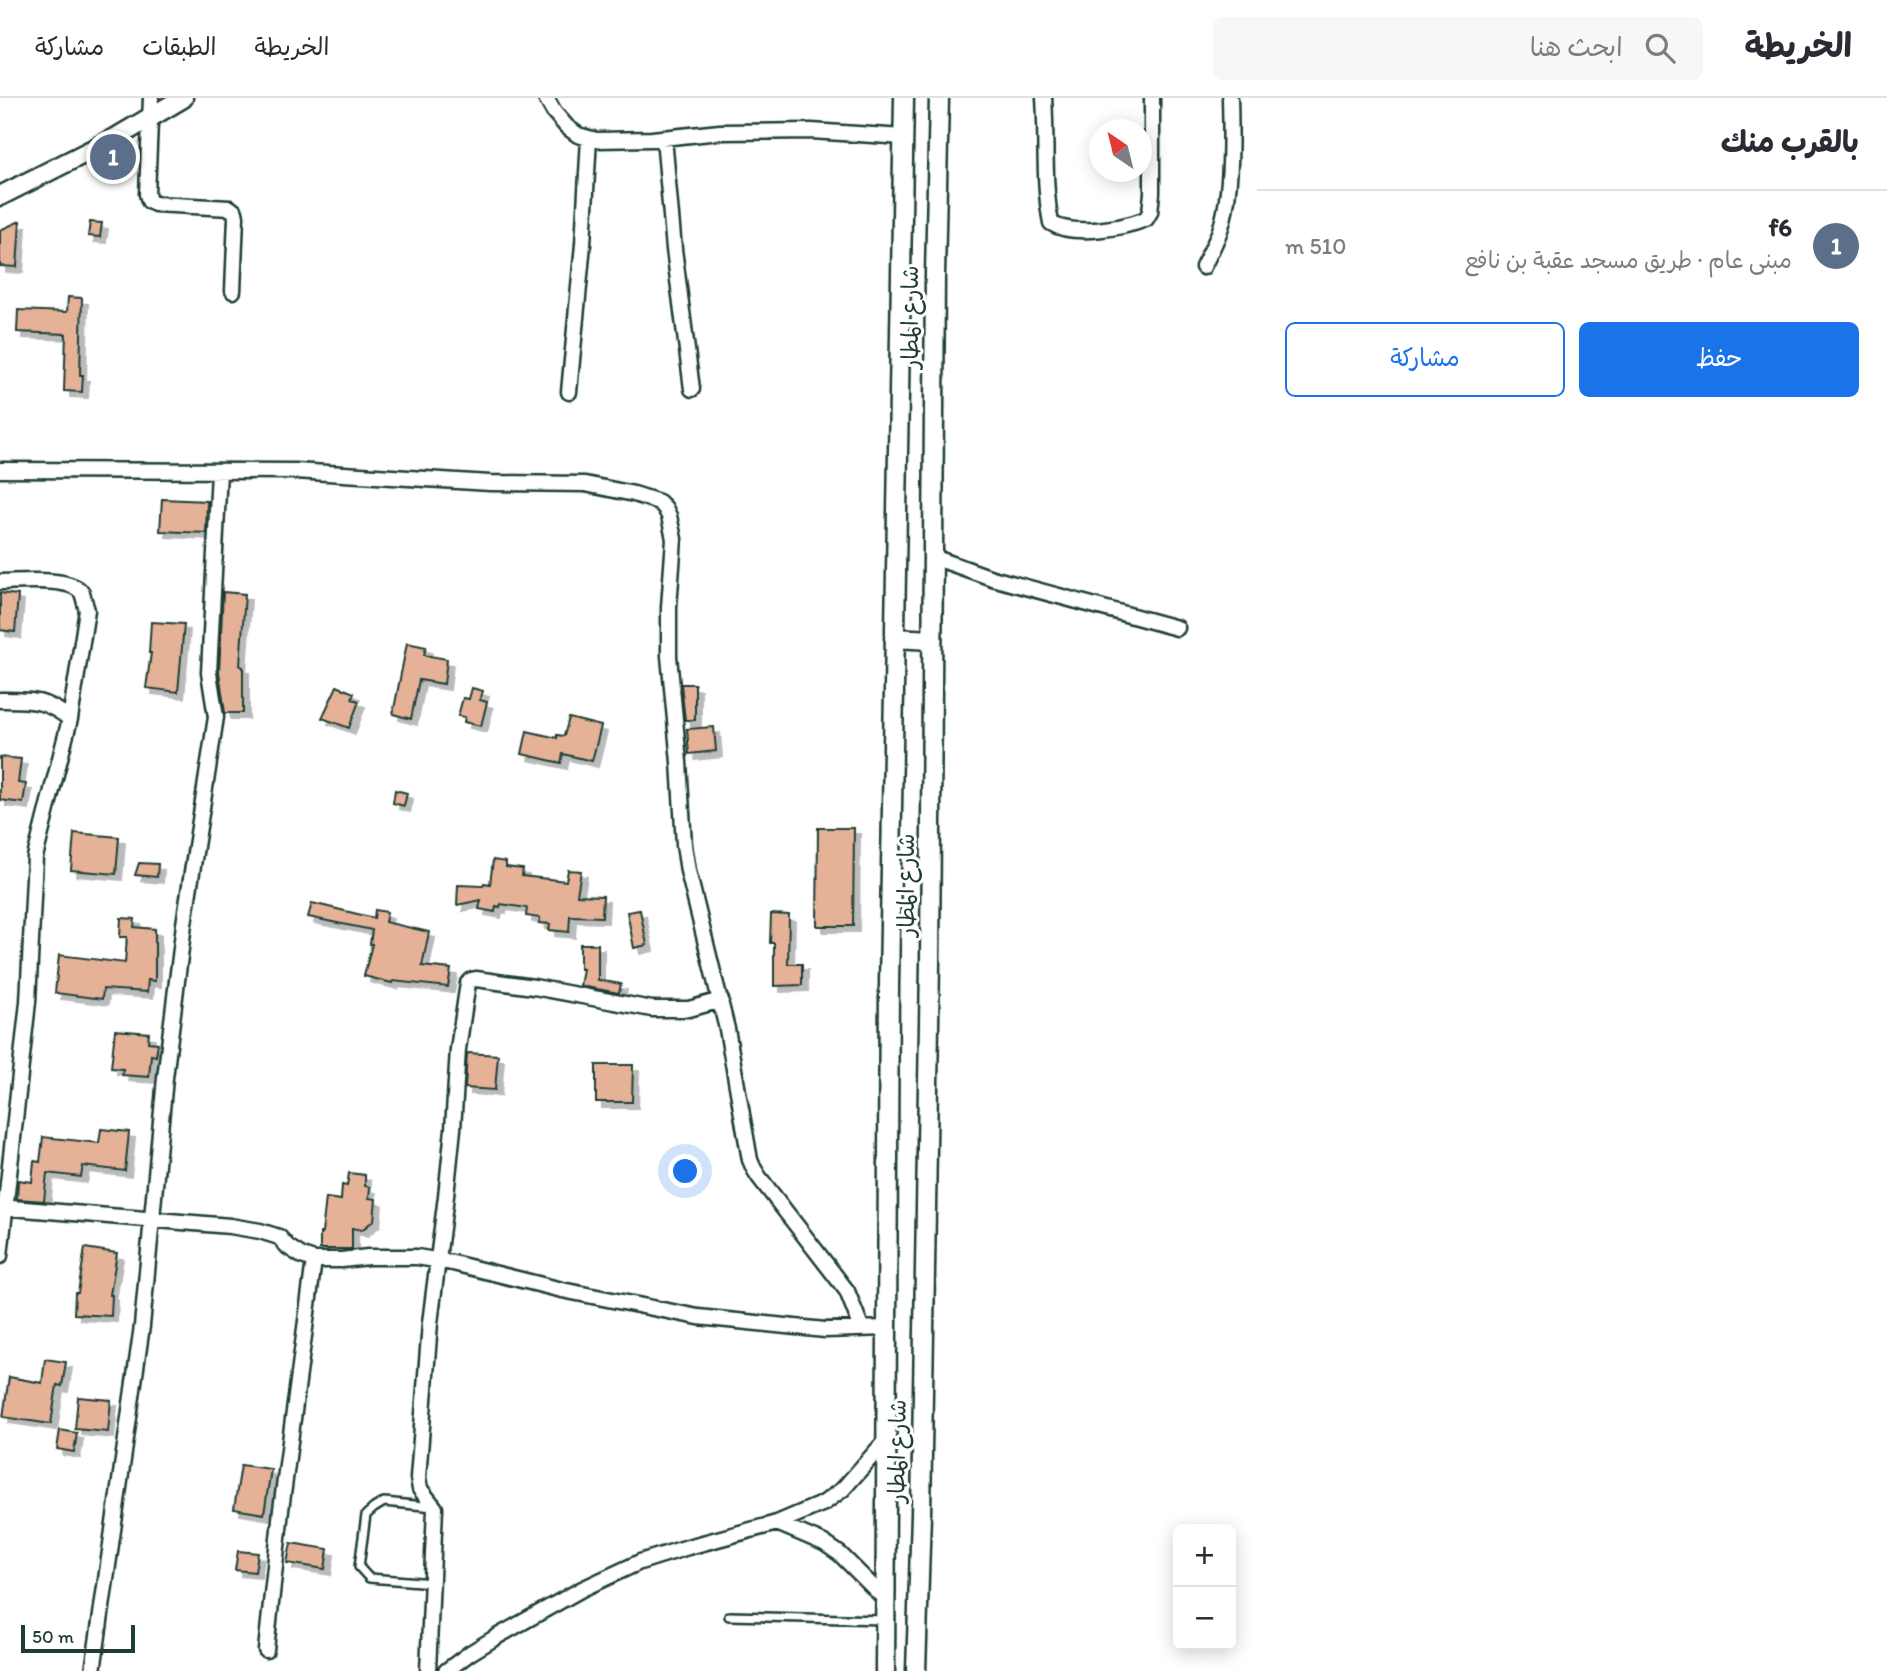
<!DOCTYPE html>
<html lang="ar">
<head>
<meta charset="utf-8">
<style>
	body { margin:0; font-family:Itim,"Playpen Sans Arabic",sans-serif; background:#f7f7f7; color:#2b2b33; direction:rtl }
	.controls { position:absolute; right:21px; bottom:21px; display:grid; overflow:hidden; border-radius:10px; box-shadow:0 4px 18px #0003 }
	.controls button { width:63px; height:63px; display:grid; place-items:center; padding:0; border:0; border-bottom:2px solid #e1e1e2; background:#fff; color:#2b2b33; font:35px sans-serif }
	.compass { position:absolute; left:1089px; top:21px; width:63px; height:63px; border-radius:50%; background:#fff; box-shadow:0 4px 18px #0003; rotate:325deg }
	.scale { position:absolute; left:21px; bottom:18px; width:114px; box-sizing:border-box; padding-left:7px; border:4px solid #1f3d34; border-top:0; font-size:19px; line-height:24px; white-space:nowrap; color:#1f3d34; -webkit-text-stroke:5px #fff; paint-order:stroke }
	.you { position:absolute; left:686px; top:1074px; width:24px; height:24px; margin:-18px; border:5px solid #fff; border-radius:50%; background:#1a73e8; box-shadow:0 0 0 10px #1a73e833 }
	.badge { display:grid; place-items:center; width:46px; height:46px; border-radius:50%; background:#1a73e8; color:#fff; font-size:23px; font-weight:700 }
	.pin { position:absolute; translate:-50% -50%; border:4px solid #fff; box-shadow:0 2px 7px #0006 }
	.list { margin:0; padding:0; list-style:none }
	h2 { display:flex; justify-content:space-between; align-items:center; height:91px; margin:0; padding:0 28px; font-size:30px }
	h2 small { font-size:23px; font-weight:400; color:#7c7c81 }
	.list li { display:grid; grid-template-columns:46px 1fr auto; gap:21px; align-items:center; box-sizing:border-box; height:112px; padding:0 28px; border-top:2px solid #e1e1e2 }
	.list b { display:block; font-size:26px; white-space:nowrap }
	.list p { margin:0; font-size:23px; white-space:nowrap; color:#7c7c81 }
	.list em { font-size:23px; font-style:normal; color:#7c7c81 }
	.actions { display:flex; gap:14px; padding:21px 28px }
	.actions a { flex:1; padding:16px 0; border:2px solid #1a73e8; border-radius:10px; text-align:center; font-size:24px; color:#1a73e8 }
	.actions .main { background:#1a73e8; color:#fff }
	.icon { flex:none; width:38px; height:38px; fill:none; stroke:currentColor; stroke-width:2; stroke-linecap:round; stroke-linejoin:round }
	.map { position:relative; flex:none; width:1257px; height:1573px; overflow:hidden; direction:ltr }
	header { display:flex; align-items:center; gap:42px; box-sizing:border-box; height:98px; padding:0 35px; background:#fff; border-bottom:2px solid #e1e1e2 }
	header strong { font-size:33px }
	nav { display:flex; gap:38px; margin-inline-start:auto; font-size:24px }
	.search { width:490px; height:63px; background:#f7f7f7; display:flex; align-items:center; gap:18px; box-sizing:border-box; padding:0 24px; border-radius:10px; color:#7c7c81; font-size:26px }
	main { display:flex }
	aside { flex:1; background:#fff }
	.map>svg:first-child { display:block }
</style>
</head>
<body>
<header>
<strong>الخريطة</strong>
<div class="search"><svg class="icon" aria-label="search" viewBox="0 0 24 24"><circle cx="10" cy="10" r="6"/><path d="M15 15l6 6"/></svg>ابحث هنا</div>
<nav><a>الخريطة</a><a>الطبقات</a><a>مشاركة</a></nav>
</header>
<main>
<aside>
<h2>بالقرب منك<small></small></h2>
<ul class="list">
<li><span class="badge" style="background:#5c6f8a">1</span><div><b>f6</b><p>مبنى عام · طريق مسجد عقبة بن نافع</p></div><em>510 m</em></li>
</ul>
<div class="actions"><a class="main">حفظ</a><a>مشاركة</a></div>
</aside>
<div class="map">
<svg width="1257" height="1573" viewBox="0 0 1257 1573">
	<defs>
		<filter id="shadow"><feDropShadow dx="6" dy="6" stdDeviation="0" flood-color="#0004"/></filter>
	</defs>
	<rect width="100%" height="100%" fill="#fff"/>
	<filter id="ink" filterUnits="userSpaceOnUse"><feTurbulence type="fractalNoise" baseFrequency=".0143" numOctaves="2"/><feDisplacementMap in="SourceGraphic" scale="14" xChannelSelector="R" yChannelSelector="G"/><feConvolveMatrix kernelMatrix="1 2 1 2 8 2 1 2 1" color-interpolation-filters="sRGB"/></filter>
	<g filter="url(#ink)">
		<!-- building -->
		<path fill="#e5b297" stroke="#1f3d34" stroke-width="2" filter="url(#shadow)" d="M20,123L17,169L0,168V132Z
			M90,124L102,125L100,139L88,138Z
			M68,199L82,200L80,277H83L82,294L64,293L66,236L17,234L18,212L67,214Z
			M162,401L207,403L206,435L160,433Z
			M223,494L245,496L240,568L243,569V615H225L219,574Z
			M0,495L18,497L15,534L0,532Z
			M151,524L184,526L178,594L146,590L151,555H149Z
			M407,545L426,549L424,557L447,561L444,586L419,582L411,621L393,616Z
			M681,586H695V622H685Z
			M337,588L354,595L352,601L359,603L349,630L322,620Z
			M472,590L483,593L480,602L487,604L481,628L464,624L465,619L458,618L463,600L469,601Z
			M569,620L601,628L592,663L563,656L561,665L522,656L527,633L557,640V637L564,638Z
			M714,629L716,653L689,656L687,631Z
			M0,659L21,661L18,685L26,686L23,705L0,702Z
			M395,692L407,695L404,708L393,705Z
			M818,730H854L853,828H817Z
			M74,735L119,739L116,776L71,772Z
			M493,762L506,764V769L523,771L522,778L566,783L568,772L581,773L577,797L603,798L602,819L570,818L569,834L549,832L550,826L539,825L540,820L526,818L527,810L501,806L500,809L496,808L495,814L479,811L481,802L457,807L458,787L483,788L484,785L490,786Z
			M139,765L158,766L157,779L135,777Z
			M312,805L374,820L375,812L387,814L385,824L429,834L422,868L451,871L448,889L393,883L392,885L364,878L372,846H370L372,832L308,819Z
			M640,812L647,847L634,850L627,814Z
			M771,816L789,817L788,866H802V887L774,888V845H770Z
			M121,820L135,821L134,829L155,831V883L148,882L147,894L103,891L102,901L55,895L59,857L125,865L127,839H120Z
			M580,846H598V882L621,886L619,895L580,888L583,871H580Z
			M115,932L149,935L148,944L158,945L156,958L151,957L149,979L122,977L123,971L111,970Z
			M467,955L498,957L495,992L465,990Z
			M596,967H633L632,1004H596Z
			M101,1031L129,1034L125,1073L83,1068L81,1079L47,1075L44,1103L17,1101L18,1082L32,1084L34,1063L40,1064L43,1039L99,1045Z
			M349,1075L365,1077V1088L370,1089L369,1100L376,1101L374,1122L362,1132L352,1130V1151H320V1135H322L326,1100L341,1102L342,1087L347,1088Z
			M85,1150L117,1155L110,1197H112L111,1218L74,1216L75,1195H78Z
			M45,1261L66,1264L62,1288L57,1287L51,1326L3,1319L9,1279L42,1285Z
			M78,1299L111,1302L108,1334L75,1331Z
			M60,1332L77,1335L74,1354L57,1351Z
			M241,1367L271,1371L264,1416L234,1411Z
			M291,1445L328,1451L325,1471L287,1465Z
			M238,1453L258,1455L255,1474L235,1472Z"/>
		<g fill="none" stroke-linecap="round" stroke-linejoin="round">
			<!-- service casing -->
			<g stroke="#1f3d34" stroke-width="12">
				<path id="service" d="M433,1485L369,1480L359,1469L366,1417L374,1410L384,1404L434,1409
					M729,1518L885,1522"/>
			</g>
			<!-- minor casing -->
			<g stroke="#1f3d34" stroke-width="19">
				<path id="minor" d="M151,0L147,96L149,103L155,106L230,110L235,114L236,119L233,193
					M546,0L554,14L567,29L578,37L596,42L652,41L720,34L811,33L904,39
					M1044,0C1047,42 1043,84 1051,125C1073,139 1123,130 1146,121L1150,114L1152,95V0
					M664,40L674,151L692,291
					M1203,169C1209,156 1217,143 1221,129C1232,95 1231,37 1230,0
					M569,294L583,146L589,40
					M0,372L295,373L490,385L585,386L634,396L659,404L665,410L669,418L674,441L669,509V558L679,664L684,747L688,773L727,931L750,1062L754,1071L759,1079L847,1193L862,1231
					M933,459L992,480L1177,530
					M0,484C19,484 71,478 82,495C84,500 85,507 87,512L70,621L35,759L28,904L0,1158
					M0,602C32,602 45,601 70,621
					M0,1109L230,1128L260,1133L279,1139L288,1149L302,1158L314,1162H342L368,1159H417L453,1165L562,1192L698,1219L825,1232L887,1230
					M777,1425L824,1445L840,1456L886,1502
					M266,1552L281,1412L314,1162
					M93,1573L142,1228L165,980L184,826L216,619L209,575L219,373
					M428,1573L435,1410L420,1391L418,1380L430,1225L446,1098L453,1031L458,951L468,885L471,882L476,881L534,889L652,911H689L721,902
					M446,1573L470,1555L498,1538L582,1491L640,1464L688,1449L777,1425L824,1405L843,1391L888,1340"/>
			</g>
			<!-- tertiary casing -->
			<g stroke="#1f3d34" stroke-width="23">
				<path id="tertiary" d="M0,98L117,39L183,0
					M894,540L932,542
					M885,1573L889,887L904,0
					M916,1573L921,1416L930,865L935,176L939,0"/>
			</g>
			<!-- service -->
			<use href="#service" stroke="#fff" stroke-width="7"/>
			<!-- minor -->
			<use href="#minor" stroke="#fff" stroke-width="14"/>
			<!-- tertiary -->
			<use href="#tertiary" stroke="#fff" stroke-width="18"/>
		</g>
	</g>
	<g text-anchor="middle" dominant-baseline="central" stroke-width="6" stroke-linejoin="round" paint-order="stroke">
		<!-- street labels -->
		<g font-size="23" fill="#1f3d34" stroke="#fff">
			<text transform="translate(910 219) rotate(-90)">شارع المطار</text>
			<text transform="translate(906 787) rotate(-90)">شارع المطار</text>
			<text transform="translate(897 1353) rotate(-89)">شارع المطار</text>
		</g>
	</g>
</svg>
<div class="controls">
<button>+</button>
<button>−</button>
</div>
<svg class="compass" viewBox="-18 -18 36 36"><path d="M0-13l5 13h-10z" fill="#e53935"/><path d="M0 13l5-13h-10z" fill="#7c7c81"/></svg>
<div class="scale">50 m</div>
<div class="you"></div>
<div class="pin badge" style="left:113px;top:59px;background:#5c6f8a">1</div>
</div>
</main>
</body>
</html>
